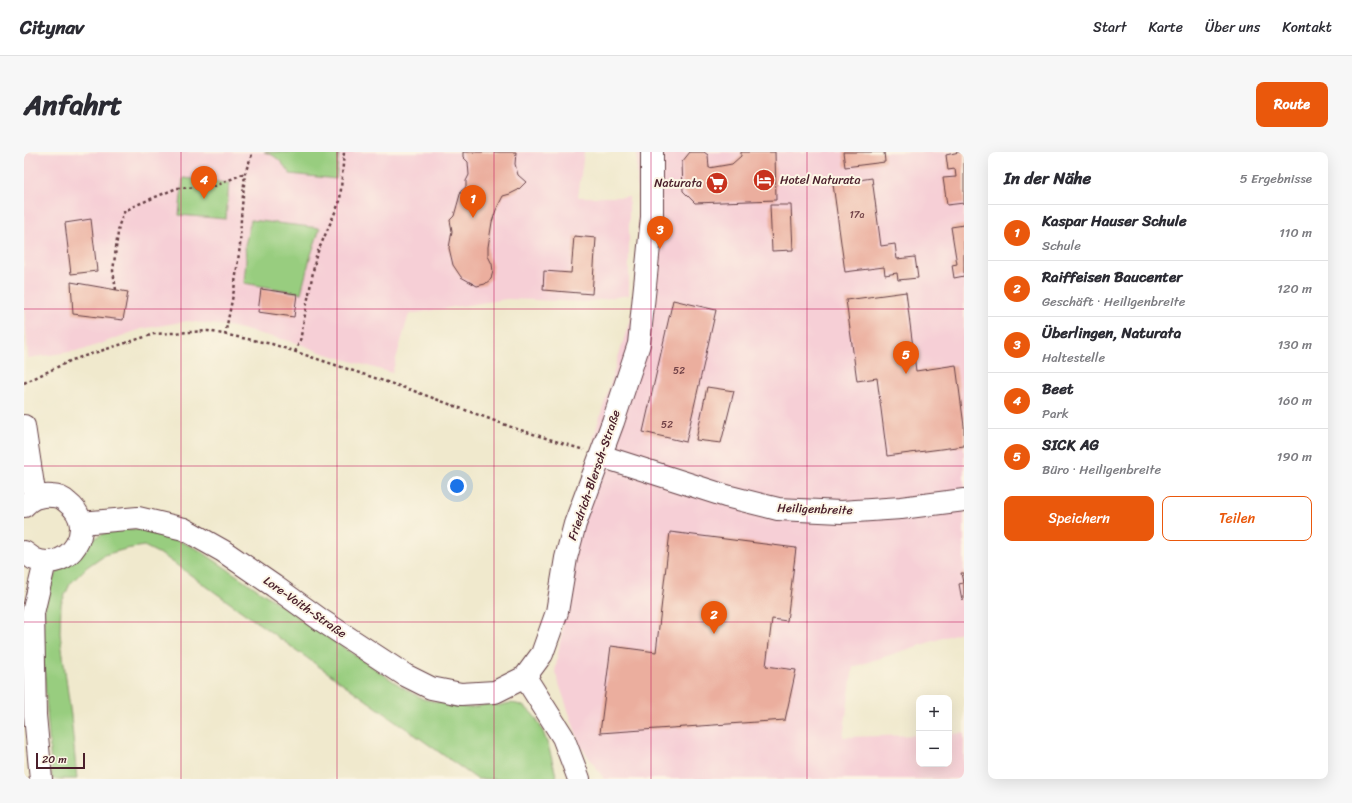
<!DOCTYPE html>
<html lang="de">
<head>
<meta charset="utf-8">
<style>
	body { margin:0; font-family:Sriracha,sans-serif; background:#f7f7f7; color:#2b2b33 }
	.controls { position:absolute; right:12px; bottom:12px; display:grid; overflow:hidden; border-radius:8px; box-shadow:0 4px 16px #0002 }
	.controls button { width:36px; height:36px; display:grid; place-items:center; padding:0; border:0; border-bottom:1px solid #e1e1e2; background:#fff; color:#2b2b33; font:20px sans-serif }
	.scale { position:absolute; left:12px; bottom:10px; width:49px; box-sizing:border-box; padding-left:4px; border:2px solid #4a1f2b; border-top:0; font-size:11px; line-height:14px; white-space:nowrap; color:#4a1f2b; -webkit-text-stroke:3px #fcf5e5; paint-order:stroke }
	.you { position:absolute; left:433px; top:334px; width:14px; height:14px; margin:-10px; border:3px solid #fff; border-radius:50%; background:#1a73e8; box-shadow:0 0 0 6px #1a73e833 }
	.badge { display:grid; place-items:center; width:26px; height:26px; border-radius:50%; background:#ea580c; color:#fff; font-size:13px; font-weight:700 }
	.pin { position:absolute; translate:-50% -33px; filter:drop-shadow(0 1px 2px #0008) }
	.pin::after { content:''; position:absolute; top:21px; width:14px; height:12px; background:inherit; clip-path:polygon(0 0,100% 0,50% 100%) }
	.list { margin:0; padding:0; list-style:none }
	h2 { display:flex; justify-content:space-between; align-items:center; height:52px; margin:0; padding:0 16px; font-size:17px }
	h2 small { font-size:13px; font-weight:400; color:#7c7c81 }
	.list li { display:grid; grid-template-columns:26px 1fr auto; gap:12px; align-items:center; box-sizing:border-box; height:56px; padding:0 16px; border-top:1px solid #e1e1e2 }
	.list b { display:block; font-size:15px; white-space:nowrap }
	.list p { margin:0; font-size:13px; white-space:nowrap; color:#7c7c81 }
	.list em { font-size:13px; font-style:normal; color:#7c7c81 }
	.actions { display:flex; gap:8px; padding:12px 16px }
	.actions a { flex:1; padding:9px 0; border:1px solid #ea580c; border-radius:8px; text-align:center; font-size:14px; color:#ea580c }
	.actions .main { background:#ea580c; color:#fff }
	.map { position:relative; flex:none; width:940px; height:627px; overflow:hidden; border-radius:8px }
	header { display:flex; align-items:center; gap:24px; box-sizing:border-box; height:56px; padding:0 20px; background:#fff; border-bottom:1px solid #e1e1e2 }
	header strong { font-size:19px }
	nav { display:flex; gap:22px; margin-inline-start:auto; font-size:14px }
	.intro { display:flex; align-items:center; justify-content:space-between; box-sizing:border-box; height:96px; padding:0 24px }
	h1 { margin:0; font-size:28px }
	.button { padding:10px 18px; border-radius:8px; background:#ea580c; color:#fff; font-size:14px; font-weight:700 }
	main { display:flex; gap:24px; padding:0 24px }
	aside { flex:1; background:#fff; border-radius:8px; box-shadow:0 4px 16px #0002 }
	.map>svg:first-child { display:block }
</style>
</head>
<body>
<header>
<strong>Citynav</strong>
<nav><a>Start</a><a>Karte</a><a>Über uns</a><a>Kontakt</a></nav>
</header>
<div class="intro"><h1>Anfahrt</h1><a class="button">Route</a></div>
<main>
<div class="map">
<svg width="940" height="627" viewBox="0 0 940 627">
	<rect width="100%" height="100%" fill="#fcf5e5"/>
	<filter id="ink" filterUnits="userSpaceOnUse"><feTurbulence type="fractalNoise" baseFrequency=".025" numOctaves="2"/><feDisplacementMap in="SourceGraphic" scale="8" xChannelSelector="R" yChannelSelector="G"/><feConvolveMatrix kernelMatrix="1 2 1 2 8 2 1 2 1" color-interpolation-filters="sRGB"/></filter>
	<filter id="wash" filterUnits="userSpaceOnUse"><feTurbulence type="fractalNoise" baseFrequency=".012" numOctaves="4" result="noise"/><feDisplacementMap in="SourceGraphic" scale="16" xChannelSelector="R" yChannelSelector="G"/><feGaussianBlur stdDeviation="0.9" result="paint"/><feColorMatrix in="noise" values="0 0 0 0 0 0 0 0 0 0 0 0 0 0 0 0 0 1.4 0 .05"/><feComposite in="paint" operator="in"/></filter>
	<g filter="url(#wash)">
		<rect width="100%" height="100%" fill="#f0e9cd"/>
		<!-- built -->
		<path fill="#f6cfd6" d="M0,0H560L554,45H605V143L561,150L483,147L385,162L368,221L299,201L273,191L209,175L163,169L117,177L59,198L4,206L0,152Z
			M613,0H940V479L829,515L819,585L895,583V612H925V582L940,581V627H580L556,593L531,520L570,284L615,138Z"/>
		<!-- green -->
		<path fill="#98cd7f" stroke="#717655" d="M240,0H315L312,27L266,22C259,12 253,3 240,0Z
			M159,26L205,31L202,67L155,63Z
			M227,68L296,76L286,106L277,141L220,131L222,108L221,93Z
			M97,377H118L140,382L175,398L378,535L399,547L433,554L445,556L470,551L474,554C516,538 525,599 533,627H453L140,404L120,394L102,397L80,403L63,415L46,432L37,452L36,481L47,564L53,627H28L19,505C19,481 18,445 31,424C35,417 45,411 51,405C59,397 68,386 79,382C85,379 91,379 97,377Z"/>
		<g id="blocks">
			<!-- building -->
			<path fill="#ebae9e" d="M439,0H492L491,12L494,23L502,30L494,38L486,42L479,44L472,58L468,70L464,95V104L468,112L469,119L467,127L461,132L453,134L437,125L429,113L425,96L428,79L426,68L430,64L437,39L442,35V29L445,23L444,10L439,5Z
				M666,0H680L684,3L685,16L708,12L717,4V0H751L752,48L671,51L659,39L658,10Z
				M819,0H860L861,10L821,15Z
				M935,0H940V51L923,53L919,26L932,25L931,17L924,18L922,3Z
				M848,26L857,94L871,92L873,107L891,105L894,126L874,128L873,121L861,123L860,115L821,120L809,32Z
				M746,53H767L769,98L748,99Z
				M67,67L73,119L47,122L41,71Z
				M940,73V124L930,126L928,113L933,112L927,75Z
				M550,84L572,86L568,142L519,138L520,119L547,121Z
				M47,130L104,140L99,168L49,162Z
				M237,137L273,142L270,165L234,160Z
				M882,140L892,219L932,213L940,274V294L863,304L853,226L833,229L822,148Z
				M649,148L692,158L662,290L619,280Z
				M683,235L710,239L697,291L672,288Z
				M646,380L772,396L763,469L748,467L742,514L772,518L761,568L576,581L587,494L632,500Z
				M937,421H940V447L938,448L935,432L939,431Z"/>
		</g>
	</g>
	<g filter="url(#ink)">
		<use href="#blocks" fill-opacity="0" stroke="#633d43" stroke-width="1"/>
		<g fill="none" stroke-linecap="round" stroke-linejoin="round">
			<!-- minor casing -->
			<g stroke="#633d43" stroke-width="24">
				<path id="minor" d="M577,304L702,344L754,357L817,360L877,356L940,348
					M57,371L114,366L160,377L199,399L250,434L297,468L381,523L407,536L437,542L471,540L501,525L518,502L533,460L542,406L551,372L589,270L615,192L628,65V0
					M501,525L539,585L555,627"/>
			</g>
			<!-- major casing -->
			<g stroke="#633d43" stroke-width="24">
				<path id="major" d="M0,274L11,346
					M0,354C7,346 17,343 28,344C34,344 40,347 44,351C75,375 45,422 10,407C7,405 3,402 0,400
					M17,627L11,563L9,461L21,410"/>
			</g>
			<!-- path -->
			<path stroke="#633d43" stroke-width="2.5" stroke-dasharray="3 3" stroke-linecap="butt" d="M92,138L89,119L95,73L100,60L110,54L153,36L189,35L221,21
				M201,183L210,138L216,94L217,66L221,21L229,0
				M271,200L276,189L292,104L316,49L320,0
				M0,231L48,208L130,182L184,179L248,192L390,239L490,276L560,298"/>
			<!-- minor -->
			<use href="#minor" stroke="#fff" stroke-width="22"/>
			<!-- major -->
			<use href="#major" stroke="#fff" stroke-width="22"/>
		</g>
	</g>
	<!-- grid -->
	<path fill="none" stroke="#c2185b" stroke-width="1" stroke-opacity="0.55" d="M157,0V627M313,0V627M470,0V627M627,0V627M783,0V627M0,157H940M0,314H940M0,470H940"/>
	<!-- icons -->
	<defs>
		<g id="hotel-disc" transform="scale(1.15)"><circle r="9.5" fill="#c8321e" stroke="#fcf5e5"/><path d="M-6-4.5h1.5V1H6V5H4.5V3h-9V5H-6ZM-4 0a1.8 1.8 0 1 1 3.6 0ZM.5 0V-2.5h3Q6-2.5 6 0Z" fill="#fff"/></g>
		<g id="supermarket-disc" transform="scale(1.15)"><circle r="9.5" fill="#c8321e" stroke="#fcf5e5"/><path d="M-6-5.5h2.5l.6 2H6L4.5 2H-2.5L-4.4-4H-6ZM-1.5 3.2a1.3 1.3 0 1 0 .1 0ZM3 3.2a1.3 1.3 0 1 0 .1 0Z" fill="#fff"/></g>
	</defs>
	<g fill-rule="evenodd">
		<use href="#hotel-disc" x="740" y="28"/>
		<use href="#supermarket-disc" x="693" y="31"/>
	</g>
	<g text-anchor="middle" dominant-baseline="central" stroke-width="4" stroke-linejoin="round" paint-order="stroke">
		<!-- number labels -->
		<g font-size="10" fill="#724348">
			<text x="833" y="63">17a</text>
			<text x="655" y="219">52</text>
			<text x="643" y="273">52</text>
		</g>
		<!-- poi labels -->
		<g font-size="12" fill="#4a1f2b" stroke="#fcf5e5" text-anchor="start">
			<text x="756" y="28">Hotel Naturata</text>
			<text x="678" y="31" text-anchor="end">Naturata</text>
		</g>
		<!-- street labels -->
		<g font-size="12" fill="#4a1f2b" stroke="#fcf5e5">
			<text transform="translate(570 323) rotate(-71)">Friedrich-Blersch-Straße</text>
			<text transform="translate(791 357) rotate(2)">Heiligenbreite</text>
			<text transform="translate(281 455) rotate(35)">Lore-Voith-Straße</text>
		</g>
	</g>
</svg>
<div class="controls">
<button>+</button>
<button>−</button>
</div>
<div class="scale">20 m</div>
<div class="you"></div>
<div class="pin badge" style="left:449px;top:66px">1</div>
<div class="pin badge" style="left:690px;top:482px">2</div>
<div class="pin badge" style="left:636px;top:97px">3</div>
<div class="pin badge" style="left:180px;top:47px">4</div>
<div class="pin badge" style="left:882px;top:222px">5</div>
</div>
<aside>
<h2>In der Nähe<small>5 Ergebnisse</small></h2>
<ul class="list">
<li><span class="badge">1</span><div><b>Kaspar Hauser Schule</b><p>Schule</p></div><em>110 m</em></li>
<li><span class="badge">2</span><div><b>Raiffeisen Baucenter</b><p>Geschäft · Heiligenbreite</p></div><em>120 m</em></li>
<li><span class="badge">3</span><div><b>Überlingen, Naturata</b><p>Haltestelle</p></div><em>130 m</em></li>
<li><span class="badge">4</span><div><b>Beet</b><p>Park</p></div><em>160 m</em></li>
<li><span class="badge">5</span><div><b>SICK AG</b><p>Büro · Heiligenbreite</p></div><em>190 m</em></li>
</ul>
<div class="actions"><a class="main">Speichern</a><a>Teilen</a></div>
</aside>
</main>
</body>
</html>
